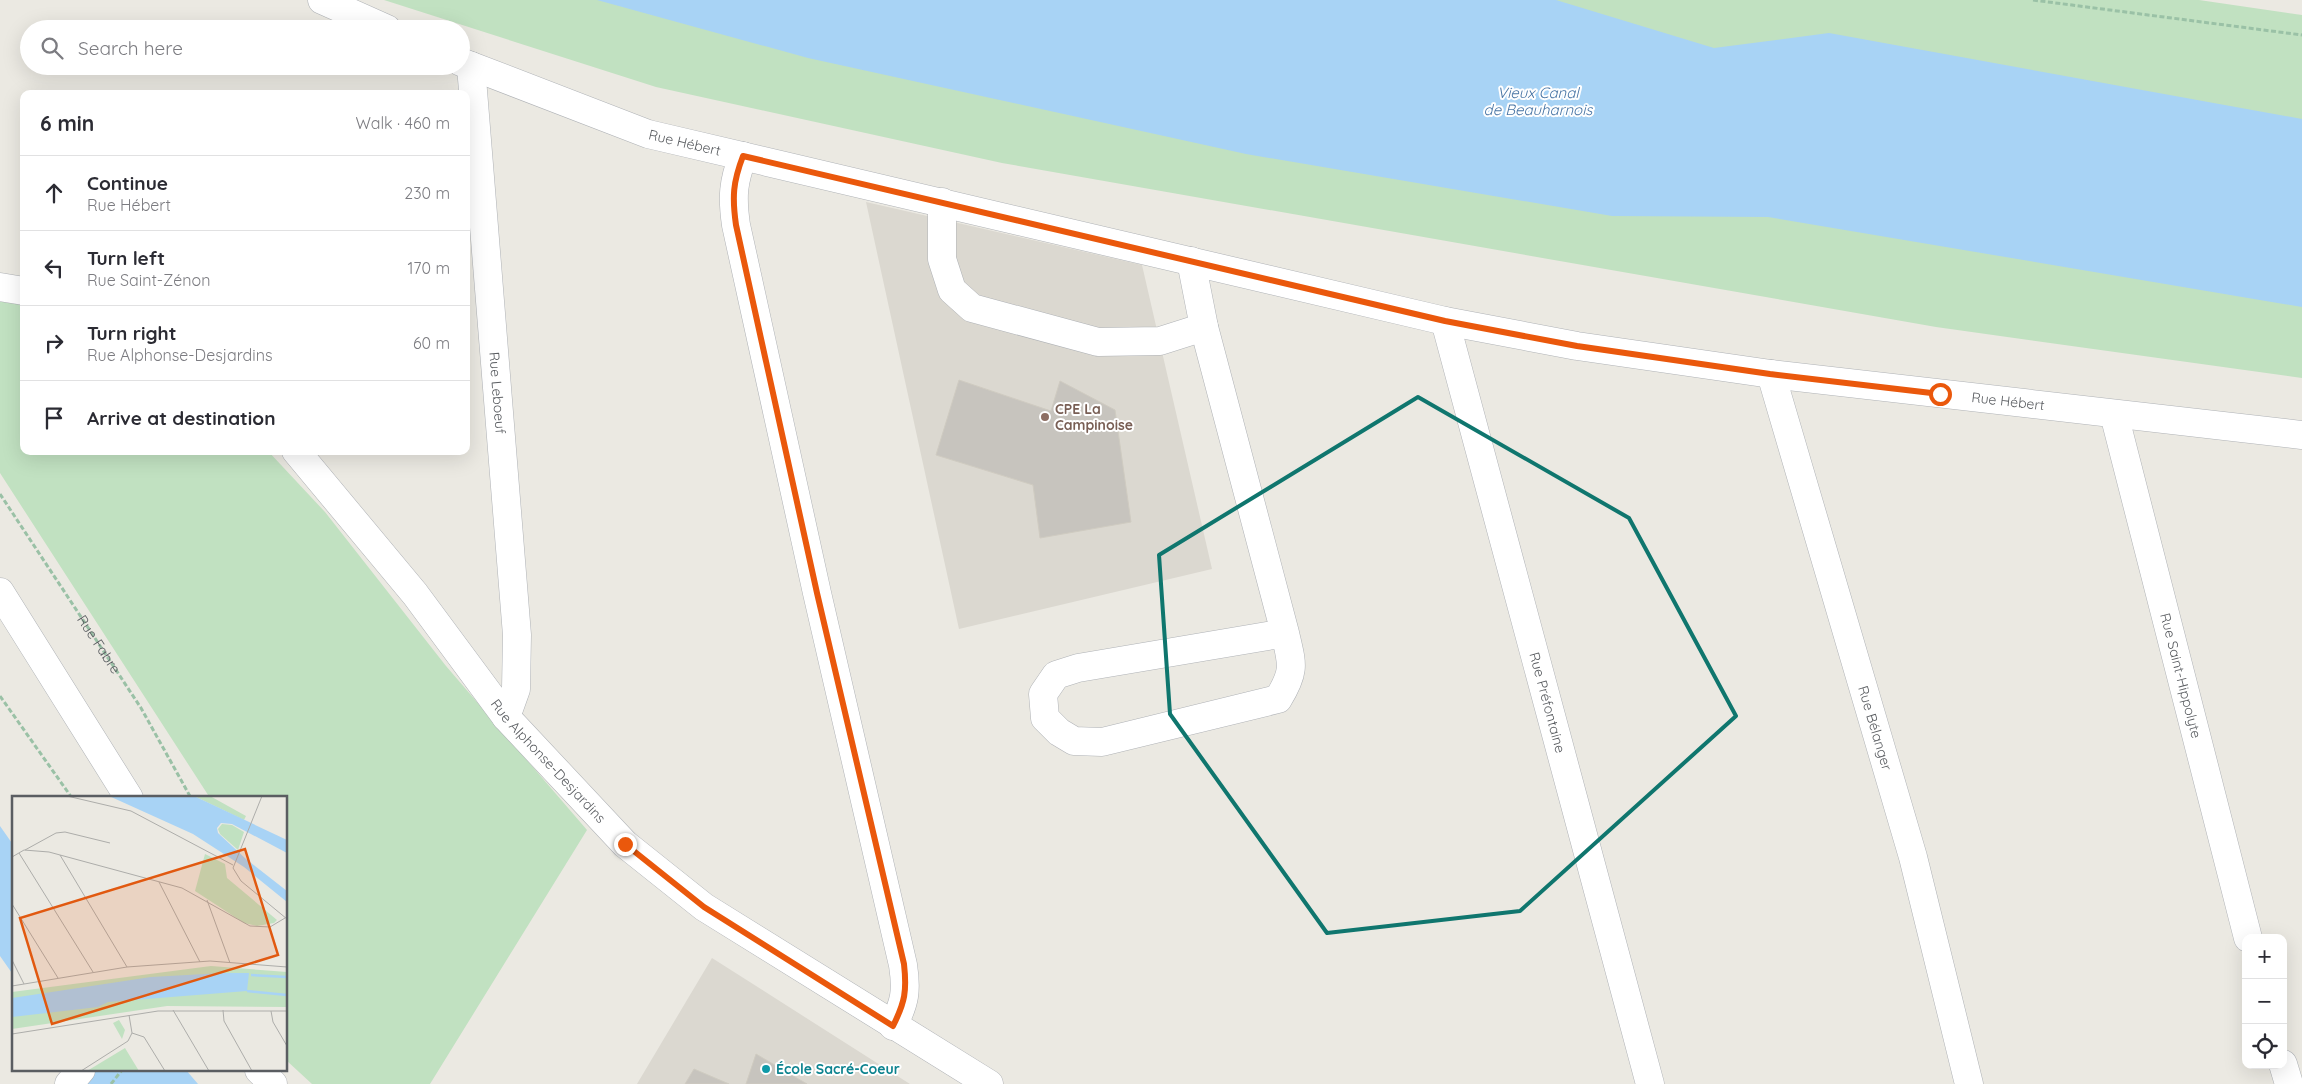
<!DOCTYPE html>
<html lang="en">
<head>
<meta charset="utf-8">
<style>
	body { margin:0; font-family:Quicksand,sans-serif; background:#f7f7f7; color:#2b2b33 }
	.controls { position:absolute; right:15px; bottom:15px; display:grid; overflow:hidden; border-radius:10px; box-shadow:0 5px 20px #0002 }
	.controls button { width:45px; height:45px; display:grid; place-items:center; padding:0; border:0; border-bottom:1px solid #e1e1e2; background:#fff; color:#2b2b33; font:25px sans-serif }
	.stop { position:absolute; width:15px; height:15px; margin:-11px; border:4px solid #ea580c; border-radius:50%; background:#fff }
	.stop.end { background:#ea580c; border-color:#fff; box-shadow:0 1px 5px #0008 }
	.list { margin:0; padding:0; list-style:none }
	h2 { display:flex; justify-content:space-between; align-items:center; height:65px; margin:0; padding:0 20px; font-size:21px }
	h2 small { font-size:16px; font-weight:400; color:#7c7c81 }
	.list li { display:grid; grid-template-columns:32px 1fr auto; gap:15px; align-items:center; box-sizing:border-box; height:75px; padding:0 20px; border-top:1px solid #e1e1e2 }
	.list b { display:block; font-size:19px; white-space:nowrap }
	.list p { margin:0; font-size:16px; white-space:nowrap; color:#7c7c81 }
	.list em { font-size:16px; font-style:normal; color:#7c7c81 }
	.icon { flex:none; width:28px; height:28px; fill:none; stroke:currentColor; stroke-width:2; stroke-linecap:round; stroke-linejoin:round }
	.map { position:relative; flex:none; width:2302px; height:1084px; overflow:hidden }
	.search { position:absolute; background:#fff; box-shadow:0 5px 20px #0002; left:20px; top:20px; width:450px; height:55px; display:flex; align-items:center; gap:12px; box-sizing:border-box; padding:0 18px; border-radius:28px; color:#7c7c81; font-size:19px }
	.panel { position:absolute; background:#fff; box-shadow:0 5px 20px #0002; left:20px; top:90px; width:450px; height:365px; border-radius:10px }
	.map>svg:first-child { display:block }
</style>
</head>
<body>
<div class="map">
<svg width="2302" height="1084" viewBox="0 0 2302 1084">
	<rect width="100%" height="100%" fill="#ebe9e2"/>
	<!-- education -->
	<path fill="#dbd8d0" d="M866,202L1142,265L1212,569L959,629Z
		M712,958L910,1084H637Z"/>
	<!-- green -->
	<path fill="#c1e1c1" d="M384,0H2199L2302,15V378L1936,327L1002,163L656,87Z
		M20,301L24,302V451H268L325,512L446,666L587,830L430,1084H312L286,1060V798H210L0,473V302Z"/>
	<!-- water -->
	<path fill="#a8d3f5" d="M597,0H1556L1714,48L1829,33L2302,119V307L1768,217L1612,216L1246,154L808,58Z
		M0,826L14,846V976L0,956Z
		M70,1070H186L198,1084H78Z"/>
	<!-- building -->
	<path fill="#c7c4be" stroke="#cfcbc1" d="M959,380L1051,411L1060,381L1115,410L1131,522L1040,538L1033,485L936,455Z
		M756,1054L807,1084H746Z
		M694,1069L729,1084H685Z"/>
	<g fill="none" stroke-linecap="round" stroke-linejoin="round">
		<!-- minor casing -->
		<g stroke="#afb2b6" stroke-width="29">
			<g id="minor">
				<path d="M322,0L387,29"/>
				<path id="s2" d="M461,62L648,134L1445,321L1577,346L1771,374L2302,435"/>
				<path id="s3" d="M471,66L517,635L516,689L506,717"/>
				<path d="M743,156C733,182 732,197 736,225L817,593L903,965C907,991 905,1002 893,1026"/>
				<path d="M942,202V259L952,290L972,308L1098,342L1160,341L1204,327"/>
				<path d="M1191,261L1204,327L1285,633C1292,664 1296,670 1278,699L1102,742L1074,741L1059,732L1045,718L1043,694L1056,675L1078,668L1285,633"/>
				<path d="M0,287L24,291"/>
				<path id="s4" d="M1445,321L1650,1084"/>
				<path id="s5" d="M1771,374L1913,857L1969,1084"/>
				<path id="s6" d="M2114,414L2248,938"/>
				<path id="s7" d="M296,451L415,594L506,717L625,844L704,907L989,1084"/>
				<path d="M0,592L129,798"/>
				<path d="M2283,1064L2289,1084"/>
				<path d="M259,1070L273,1084"/>
				<path d="M69,1084L81,1070"/>
			</g>
		</g>
		<!-- path -->
		<g stroke="#9ac1a6" stroke-width="3" stroke-dasharray="5 2.5" stroke-linecap="butt">
			<path d="M2033,0L2302,35"/>
			<path id="s1" d="M0,494L141,708L191,798"/>
			<path d="M0,696L72,798"/>
			<path d="M111,1084L122,1070"/>
		</g>
		<!-- minor -->
		<use href="#minor" stroke="#fff" stroke-width="28"/>
	</g>
	<g fill="none" stroke-linecap="round" stroke-linejoin="round">
		<!-- route -->
		<path stroke="#ea580c" stroke-width="6" d="M625,844L704,907L893,1026C905,1002 907,991 904,964L817,593L736,225C732,197 733,182 743,156L1445,321L1577,346L1770,374L1940,394"/>
	</g>
	<!-- marked area -->
	<path fill="none" stroke="#0f766e" stroke-width="4" stroke-linejoin="round" d="M1418,397L1629,518L1736,716L1520,911L1327,933L1170,714L1159,555Z"/>
	<!-- markers -->
	<circle fill="#8d6e63" stroke="#fff" stroke-width="2" cx="1045" cy="417" r="5"/>
	<circle fill="#0f9aa8" stroke="#fff" stroke-width="2" cx="766" cy="1069" r="5"/>
	<g text-anchor="middle" dominant-baseline="central" stroke-width="4" stroke-linejoin="round" paint-order="stroke">
		<!-- street labels -->
		<g font-size="14" fill="#5a5d61" stroke="#fff">
			<text stroke="none"><textPath href="#s2" startOffset="238">Rue Hébert</textPath></text>
			<text stroke="none"><textPath href="#s3" startOffset="328">Rue Leboeuf</textPath></text>
			<text stroke="none"><textPath href="#s2" startOffset="1588">Rue Hébert</textPath></text>
			<text stroke="none"><textPath href="#s1" startOffset="180">Rue Fabre</textPath></text>
			<text stroke="none"><textPath href="#s6" startOffset="270">Rue Saint-Hippolyte</textPath></text>
			<text stroke="none"><textPath href="#s4" startOffset="395">Rue Préfontaine</textPath></text>
			<text stroke="none"><textPath href="#s5" startOffset="369">Rue Bélanger</textPath></text>
			<text stroke="none"><textPath href="#s7" startOffset="400">Rue Alphonse-Desjardins</textPath></text>
		</g>
		<!-- education labels -->
		<g font-size="14" font-weight="bold" fill="#785e54" stroke="#fff" text-anchor="start">
			<text x="1055" y="409">CPE La<tspan x="1055" dy="16">Campinoise</tspan></text>
		</g>
		<!-- culture labels -->
		<g font-size="14" font-weight="bold" fill="#0d838f" stroke="#fff" text-anchor="start">
			<text x="776" y="1069">École Sacré-Coeur</text>
		</g>
		<!-- water labels -->
		<g font-size="15" font-style="italic" fill="#4875a5" stroke="#fff">
			<text x="1538" y="92">Vieux Canal<tspan x="1538" dy="17">de Beauharnois</tspan></text>
		</g>
	</g>
	<!-- overview -->
	<g transform="translate(12 796)">
		<rect width="275" height="275" fill="#ebe9e2"/>
		<path d="M182,0H198L234,20L232,24ZM210,28L220,29L232,36L226,54L208,38L206,33ZM193,58L213,68L215,82L265,124L262,127L245,130L232,127L183,95ZM199,170L275,176V211L155,210L0,233V196ZM107,224L113,234L110,243L101,227ZM113,252L127,275H75Z" fill="#c1e1c1"/>
		<path d="M97,0H182L275,44V57L220,28L209,27L205,32L206,37L234,63L275,95V106L232,71L181,38ZM211,177H237L235,195L96,206L86,211L0,221V202L139,181Z" fill="#a8d3f5"/>
		<path fill="none" stroke="#a8d3f5" stroke-width="2.5" d="M239,179L275,181M235,195L275,199"/>
		<path fill="none" stroke="#adadaa" stroke-width="1" d="M55,0L119,15L221,69M250,0L221,72L229,85L275,123M13,54L44,37L53,36L98,47M7,57L81,176M48,59L115,171M0,61L12,54L37,56L170,92L238,130L258,131L273,122M147,86L188,166M195,104L218,167M0,108L46,182M0,164L12,188M0,190L115,171L198,165L275,171M161,214L197,275M211,214L212,225L240,275M259,215L261,226L275,250M120,237L132,241L153,275M0,238L146,215H275M69,275L116,245L120,237L117,219"/>
		<path fill="#e15910" fill-opacity="0.15" stroke="#e15910" stroke-width="2.5" d="M233,53L266,159L40,228L8,122Z"/>
		<rect width="275" height="275" fill="none" stroke="#5a5d61" stroke-width="2.5"/>
	</g>
</svg>
<div class="controls">
<button>+</button>
<button>−</button>
<button><svg class="icon" aria-label="locate" viewBox="0 0 24 24"><circle cx="12" cy="12" r="6"/><path d="M12 2v4M12 18v4M2 12h4M18 12h4"/></svg></button>
</div>
<div class="stop" style="left:1940px;top:394px"></div>
<div class="stop end" style="left:625px;top:844px"></div>
<div class="search"><svg class="icon" aria-label="search" viewBox="0 0 24 24"><circle cx="10" cy="10" r="6"/><path d="M15 15l6 6"/></svg>Search here</div>
<section class="panel">
<h2>6 min<small>Walk · 460 m</small></h2>
<ul class="list">
<li><svg class="icon" aria-label="ahead" viewBox="0 0 24 24"><path d="M12 20V5M6 11l6-6 6 6"/></svg><div><b>Continue</b><p>Rue Hébert</p></div><em>230 m</em></li>
<li><svg class="icon" aria-label="left" viewBox="0 0 24 24"><path d="M17 20v-9H6M10 6l-5 5 5 5"/></svg><div><b>Turn left</b><p>Rue Saint-Zénon</p></div><em>170 m</em></li>
<li><svg class="icon" aria-label="right" viewBox="0 0 24 24"><path d="M7 20v-9h11M14 6l5 5-5 5"/></svg><div><b>Turn right</b><p>Rue Alphonse-Desjardins</p></div><em>60 m</em></li>
<li><svg class="icon" aria-label="arrive" viewBox="0 0 24 24"><path d="M6 21V4h12l-3 4 3 4H6"/></svg><div><b>Arrive at destination</b></div></li>
</ul>
</section>
</div>
</body>
</html>
